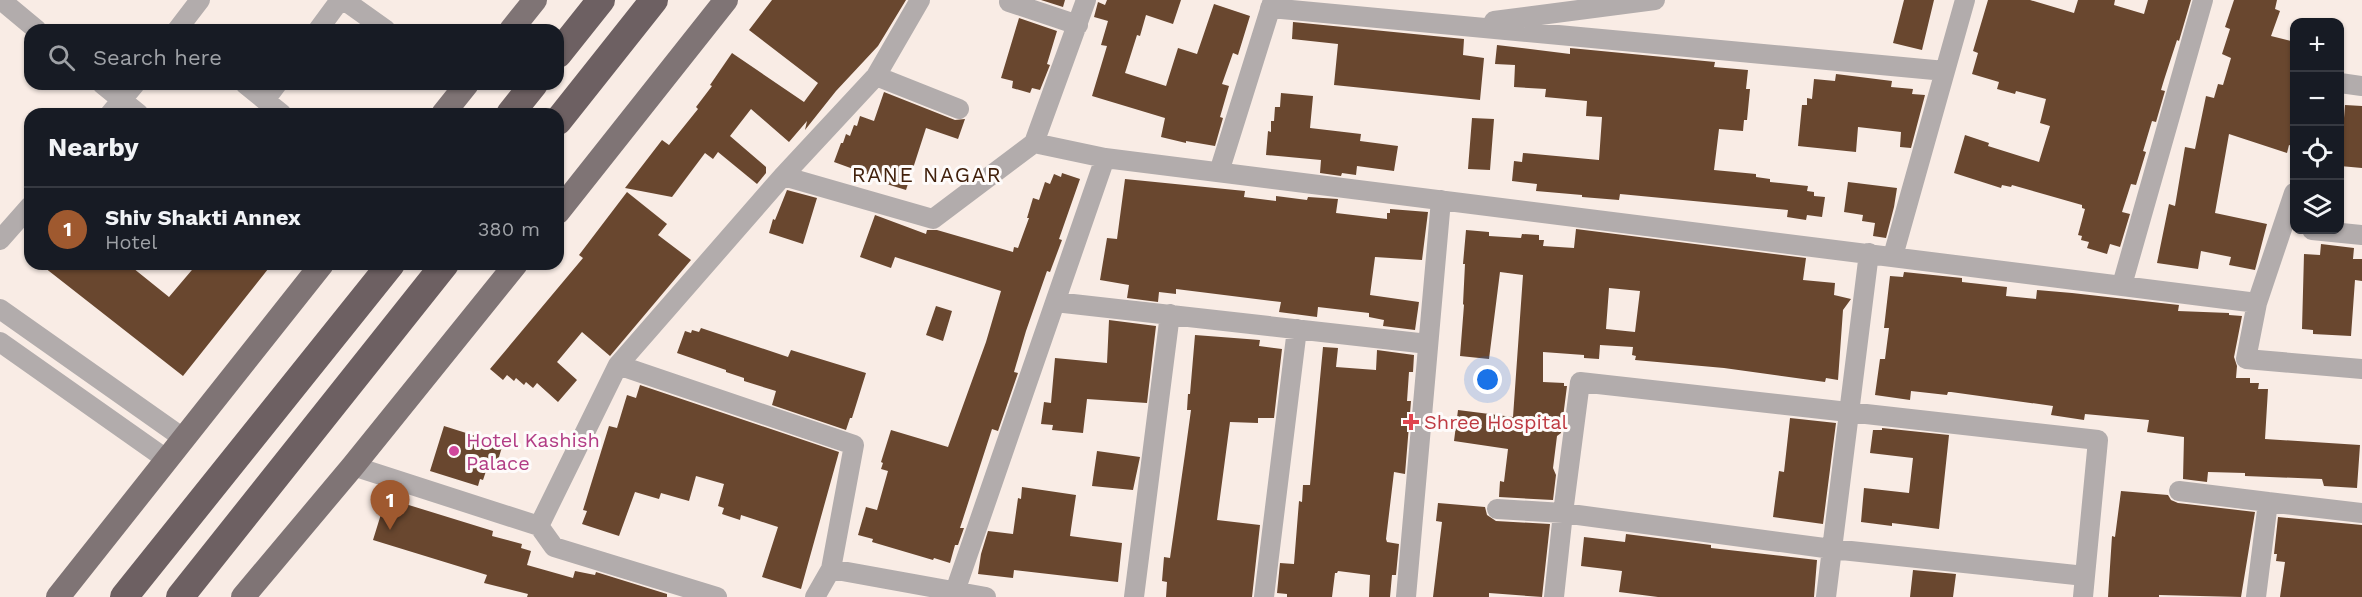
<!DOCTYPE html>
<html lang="en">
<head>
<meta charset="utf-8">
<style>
	body { margin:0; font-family:"Work Sans",sans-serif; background:#242831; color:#f1f3f6 }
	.controls { position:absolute; right:18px; top:18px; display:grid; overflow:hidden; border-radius:12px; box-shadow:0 2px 4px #0004 }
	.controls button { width:54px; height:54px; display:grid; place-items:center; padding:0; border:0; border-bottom:2px solid #363941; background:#171b24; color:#f1f3f6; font:30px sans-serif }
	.you { position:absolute; left:1488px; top:380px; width:21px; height:21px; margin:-15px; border:4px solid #fff; border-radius:50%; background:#1a73e8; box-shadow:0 0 0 9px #1a73e833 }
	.badge { display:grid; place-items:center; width:39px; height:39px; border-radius:50%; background:#9f592f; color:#fff; font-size:20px; font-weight:700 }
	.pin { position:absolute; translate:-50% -50px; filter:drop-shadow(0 2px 3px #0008) }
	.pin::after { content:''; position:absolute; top:32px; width:21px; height:18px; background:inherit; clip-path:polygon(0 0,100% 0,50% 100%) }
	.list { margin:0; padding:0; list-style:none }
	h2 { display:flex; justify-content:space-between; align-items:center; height:78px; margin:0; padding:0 24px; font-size:26px }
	h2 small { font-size:20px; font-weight:400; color:#9ea1a6 }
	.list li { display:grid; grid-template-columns:39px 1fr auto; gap:18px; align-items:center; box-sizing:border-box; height:84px; padding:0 24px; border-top:2px solid #363941 }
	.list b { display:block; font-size:22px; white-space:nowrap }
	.list p { margin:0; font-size:20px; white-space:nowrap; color:#9ea1a6 }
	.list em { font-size:20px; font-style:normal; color:#9ea1a6 }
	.icon { flex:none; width:33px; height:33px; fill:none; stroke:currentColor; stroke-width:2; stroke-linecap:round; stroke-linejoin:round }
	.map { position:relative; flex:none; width:2362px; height:597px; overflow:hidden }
	.search { position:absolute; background:#171b24; box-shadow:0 2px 4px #0004; left:24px; top:24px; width:540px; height:66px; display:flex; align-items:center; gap:15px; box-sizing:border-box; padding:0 21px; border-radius:18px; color:#9ea1a6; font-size:22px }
	.panel { position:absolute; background:#171b24; box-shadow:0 2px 4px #0004; left:24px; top:108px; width:540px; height:162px; border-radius:18px }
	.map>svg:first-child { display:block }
</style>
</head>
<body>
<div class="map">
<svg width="2362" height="597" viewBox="0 0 2362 597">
	<rect width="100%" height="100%" fill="#f9ece5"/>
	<!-- building -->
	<path fill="#69472f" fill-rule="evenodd" d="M772,0H906L878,46L836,91L805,130L807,121L789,142L751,109L730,136L766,167V173L757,184L718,152L713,159L705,153L672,197L625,188L662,140L669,145L698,109L696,107L712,86L710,85L732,53L804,102L818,83L749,30Z
		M1041,0H1065L1063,7Z
		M1107,0H1181L1173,24L1146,15L1140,36L1137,35L1125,73L1166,86L1178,48L1197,54L1214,4L1250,16L1238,55L1233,53L1222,84L1229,86L1220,117L1223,118L1215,146L1186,141V143L1161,137L1165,118L1092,96L1107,46L1101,45L1108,21L1094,17L1098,2L1105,5Z
		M1904,0H1934L1922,50L1893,43Z
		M1988,0H2030L2074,13L2078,0H2115L2114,5L2144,14L2148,0H2191L2179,41L2177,40L2164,80L2161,90L2165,91L2156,122L2152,121L2143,151L2146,152L2136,185L2131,184L2122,212L2130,214L2120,247L2110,244L2107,254L2087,248L2089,242L2081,240L2082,236L2078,235L2085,209L2082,208V205L2012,185L2011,187L2002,185L2001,188L1954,173L1965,135L1989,143L1988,146L2039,162L2050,126L2040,123L2046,99L2016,91L2015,94L1997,89L1999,82L1972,74L1978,53L1973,51Z
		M2234,0H2277L2275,9L2280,11L2271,36L2295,42V147L2289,145L2287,153L2229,134L2215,213L2267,224L2255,270L2229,265L2231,257L2201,251L2198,269L2157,263L2169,204L2175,206L2185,147L2195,149L2206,96L2214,98L2218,84L2223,85L2231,58L2222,54L2230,29L2225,27Z
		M1019,18L1057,31L1047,64L1050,65L1040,90L1032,88L1030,93L1012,88L1013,81L1001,78Z
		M1293,22L1464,39L1463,55L1484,58L1480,100L1334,85L1338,44L1292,39Z
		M1497,45L1570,54V48L1715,62L1714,67L1748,70L1746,89H1750L1747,120H1744L1743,131L1719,129L1714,170L1756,174V177L1770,179V182L1808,186L1807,191L1814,192V196L1825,197L1822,217L1807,215L1806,220L1787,217L1788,210L1620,194L1619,200L1582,197V195L1536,191L1537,184L1512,181L1514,161L1522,162L1523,153L1599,160L1602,117L1586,116L1587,101L1545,97L1546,89L1514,87L1515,65L1495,64Z
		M1836,74L1892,81L1891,87L1913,89L1912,94L1925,95L1911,148L1900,147L1901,132L1858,127L1856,152L1798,146L1802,105H1807V98L1812,99L1814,79L1835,81Z
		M884,92L955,120L965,119L958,139L926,128L906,190L880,182L881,179L834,162L841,143H843L846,134L850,136L854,125L857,126L860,116L874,121Z
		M1281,93L1313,96L1310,128L1361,134L1360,141L1398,146L1394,171L1357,166L1356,175L1342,173L1341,176L1320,173L1321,160L1266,155L1268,131L1271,132V121H1274L1275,107H1280Z
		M2345,105L2362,106V168L2340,166V144H2342Z
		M1472,118L1494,119L1490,170L1468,169Z
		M1062,173L1080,179L1059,239L1062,240L1050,272L1047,271L1026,331L1014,372L1018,373L998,431L992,429L960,528H964L958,545H955L950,563L934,558L933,560L872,542L873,539L858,535L866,507L877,510L888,471L881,469L883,463L881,462L891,430L948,447L986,342L1001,291L895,257L891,268L860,257L875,215L926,234L927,230H937L1013,252L1014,247L1018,248L1029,218H1027L1033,198L1039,200L1045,182L1050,184L1054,174L1061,177Z
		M1125,179L1245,191L1244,197L1276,201V196L1307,200L1308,197L1338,199L1336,213L1387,219V213H1390V209L1428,212L1422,260L1375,257L1370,295L1419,302L1415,330L1383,326L1384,320L1369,317V313L1318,307L1317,317L1279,312L1281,302L1176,289V294L1159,292L1158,302L1127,298L1129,285L1100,280L1107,238L1117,239Z
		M1848,182L1897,188L1894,207L1886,238L1873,236L1875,223L1862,221L1863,215L1844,212Z
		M787,190L817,198L803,244L769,233L773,219L775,220Z
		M627,192L667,224L658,235L691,260L610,356L582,332L557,362L577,380L558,402L537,383L533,388L526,382L524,385L516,378L514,381L507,375L503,380L490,369L583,258L579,255Z
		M1576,229L1806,258L1803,280L1835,283L1834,295L1851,299L1843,310L1838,380L1826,378L1825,382L1724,368L1635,360L1636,356L1632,355L1633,347L1600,345L1599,359L1584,358V355L1543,352V382L1564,383V386H1567L1561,433L1557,436L1553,468L1556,475L1553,500L1499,497L1500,481L1504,482L1508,449L1454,441L1458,410L1513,417L1523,275L1500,272L1489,359L1460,356L1464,305L1463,304L1465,264H1463L1466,230L1489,232V236L1521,238L1522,234L1539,235V240H1544L1543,246L1574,248ZM1609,288L1640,291L1635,332L1606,329Z
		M2321,244L2354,248L2353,259H2362V281L2355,280L2351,336L2313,334V330L2302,329L2304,254L2320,255Z
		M40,264H128L169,297L197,264H272L183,376Z
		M1904,272L1962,278V282L2007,287L2006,296L2036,299L2037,290L2072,293L2179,305L2178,311L2229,313V315L2242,316L2234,357L2237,366L2236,378H2250V383H2259L2258,389H2268L2265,439L2360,445L2357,488L2324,486L2322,479L2245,476V473L2208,472L2207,482L2183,479L2184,437L2147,432L2149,420L2085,414L2084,420L2051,415L2053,406L1951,392H1948L1947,395L1911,391L1910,400L1875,395L1880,359H1885L1889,328H1884L1890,276L1903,277Z
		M936,306L952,311L943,341L926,335Z
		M1109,320L1156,326L1147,403L1087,399L1083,433L1052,430L1053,425L1041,424L1044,402L1051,403L1055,358L1107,363Z
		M701,328L788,357L791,350L866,373L852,418H850L846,430L772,405L776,391L744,381V378L726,372V370L677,353L685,331L691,333L692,330L699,332Z
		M1195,335L1260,340L1259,346L1282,349L1274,418H1258V423L1230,422L1217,520L1260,525L1252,597H1166L1167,582L1162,581L1164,557L1170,558L1185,454L1191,410H1187L1188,394H1190Z
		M1323,347L1338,348L1336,367L1376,370L1377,350L1414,355L1413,372H1409L1407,401H1411L1405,474L1394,472L1386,539L1387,542L1399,544L1396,575H1392L1390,597H1369L1370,575L1338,571L1337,573H1335L1332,597H1287V594L1277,593L1280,563L1294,564L1299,501L1302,502L1303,485H1310Z
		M640,385L839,452L801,589L762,577L778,527L741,515L740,520L722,514L724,508L718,506L724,484L696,476L689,501L661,493L659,499L635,492L619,536L582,524L587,511L583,510L609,426L617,428L627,395L636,398Z
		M1790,418L1836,423L1823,524L1773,517L1779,471L1784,472Z
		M444,426L482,438L481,441L502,447L496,467L492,466L490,472L486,471L483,480L480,479L478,486L430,471Z
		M1882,428L1949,435L1939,529L1892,523V526L1861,522L1864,488L1909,493L1913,458L1870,453L1873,430H1882Z
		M1097,451L1140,457L1133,490L1092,486Z
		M1022,487L1076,495L1070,536L1122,543L1118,582L1014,570L1013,578L978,574L981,554L988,531L1013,534L1018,498L1021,499Z
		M2121,491L2168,495L2171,500L2178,503L2255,512L2241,597L2159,595V597H2108L2112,536L2115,537Z
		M386,498L493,531L492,536L522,544L521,548L531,551L527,565L573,578L575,571L595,575L596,572L667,594V597H527L528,594L484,583L487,575L373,540Z
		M1438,503L1485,507L1487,515L1496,521L1550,524L1542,597L1489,593V597H1433L1442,522L1436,521Z
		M2278,517L2362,525V597H2280L2285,562L2276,561L2277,554H2274Z
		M1626,534L1711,545V548L1817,560L1814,597H1658L1619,592L1622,571L1581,566L1584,537L1625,542Z
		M1913,570L1956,574L1953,597H1910Z"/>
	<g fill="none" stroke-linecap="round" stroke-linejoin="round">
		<!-- minor -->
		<path stroke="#b2acac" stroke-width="20" d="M1,0L37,30
			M344,0L386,30
			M1009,2L1078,25
			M1270,8L1945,71
			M1494,21L1655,0
			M177,30L200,0
			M318,30L340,0
			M876,76L959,109
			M2340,83L2362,86
			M102,84L139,114
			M245,84L282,114
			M265,100L277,84
			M110,114L135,84
			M1034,143L1105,158L2257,303L2294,193
			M1219,172L1273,0
			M783,176L933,219L1034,143L1086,0
			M2312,230L2362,235
			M0,240L30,206
			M1893,256L1965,0
			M2122,285L2203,0
			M1055,302L1428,344
			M2257,303L2246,359L2362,369
			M0,309L183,438
			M0,342L166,459
			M618,365L854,445L831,569L815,597
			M353,466L539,526L618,365L783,176L876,76L920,0
			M2179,491L2268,502L2256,597
			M2268,502L2362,513
			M1497,509L1563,513L1832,549L2085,576
			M539,526L554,547L717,597
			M831,569L986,597
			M953,597L1105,158
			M1134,597L1170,314
			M1264,597L1297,329
			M1406,597L1441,200
			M1554,597L1563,513L1580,382L2098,440L2083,597
			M1826,597L1869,253"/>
		<!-- major -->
		<path stroke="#7f7475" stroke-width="24" d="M511,30L535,0
			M443,114L467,84
			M558,212L726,0
			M58,597L322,264
			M243,597L353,466L516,264"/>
		<!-- highway -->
		<path stroke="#6d6062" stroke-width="28" d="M558,54L601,0
			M510,114L534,84
			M558,121L654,0
			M124,597L391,264
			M180,597L445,264"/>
	</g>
	<!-- markers -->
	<path fill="#e0444e" stroke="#fefbfa" stroke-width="2" d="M1408 413h6v6h6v6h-6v6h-6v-6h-6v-6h6z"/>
	<circle fill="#d1479c" stroke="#fefbfa" stroke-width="2" cx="454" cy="451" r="6"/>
	<g text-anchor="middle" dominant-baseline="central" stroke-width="6" stroke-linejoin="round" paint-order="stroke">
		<!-- health labels -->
		<g font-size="20" fill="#be3a42" stroke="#fefbfa" text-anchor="start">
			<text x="1424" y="422">Shree Hospital</text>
		</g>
		<!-- hotel labels -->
		<g font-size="20" fill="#b23c85" stroke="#fefbfa" text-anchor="start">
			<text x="466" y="440">Hotel Kashish<tspan x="466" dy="23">Palace</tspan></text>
		</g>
		<!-- neighbourhood labels -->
		<g font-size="21" letter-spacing="1.5" fill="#41200b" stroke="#fefbfa">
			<text x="927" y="174">RANE NAGAR</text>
		</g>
	</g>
</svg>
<div class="controls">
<button>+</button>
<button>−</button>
<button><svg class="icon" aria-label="locate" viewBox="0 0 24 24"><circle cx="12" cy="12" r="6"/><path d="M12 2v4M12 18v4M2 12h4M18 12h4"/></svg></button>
<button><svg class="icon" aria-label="layers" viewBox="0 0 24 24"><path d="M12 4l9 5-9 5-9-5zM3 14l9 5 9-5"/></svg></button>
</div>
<div class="you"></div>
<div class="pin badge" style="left:390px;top:530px">1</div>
<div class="search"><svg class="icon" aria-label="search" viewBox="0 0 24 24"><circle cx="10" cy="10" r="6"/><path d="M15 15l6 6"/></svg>Search here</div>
<section class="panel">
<h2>Nearby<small></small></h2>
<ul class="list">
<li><span class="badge">1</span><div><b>Shiv Shakti Annex</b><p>Hotel</p></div><em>380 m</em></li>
</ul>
</section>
</div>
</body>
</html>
